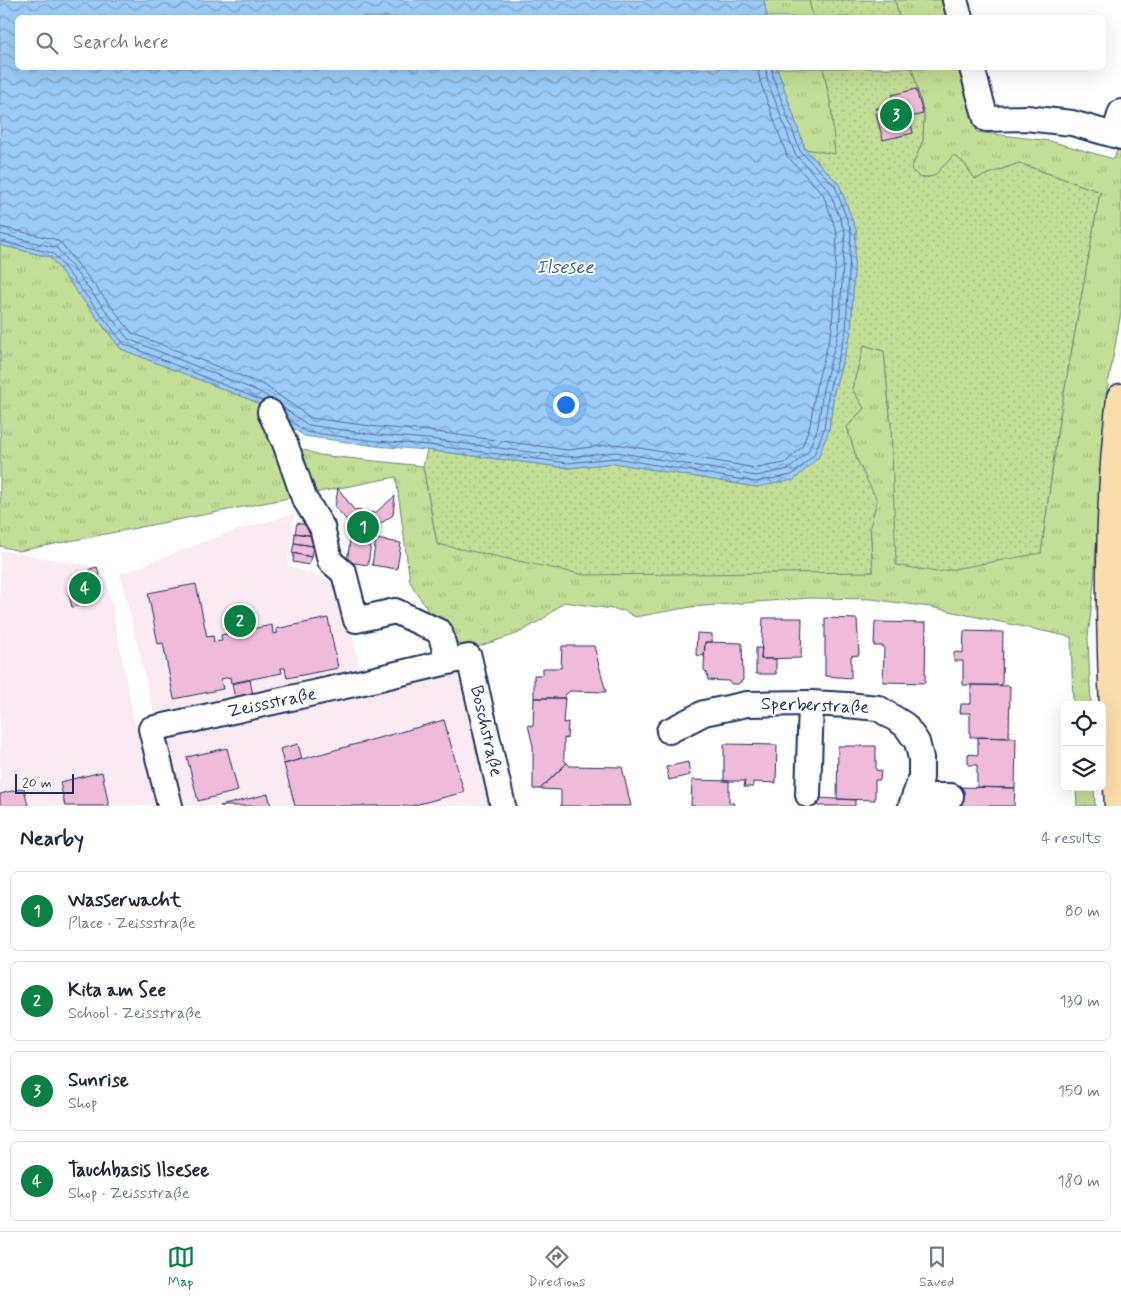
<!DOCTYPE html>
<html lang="en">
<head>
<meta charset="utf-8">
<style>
	body { margin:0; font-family:Mynerve,sans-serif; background:#f2f2f3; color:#1f2937 }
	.controls { position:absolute; right:15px; bottom:15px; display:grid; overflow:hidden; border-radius:8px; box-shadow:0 5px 20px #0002 }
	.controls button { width:45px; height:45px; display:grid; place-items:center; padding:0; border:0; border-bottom:1px solid #e0e1e3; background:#fff; color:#1f2937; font:25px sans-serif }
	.scale { position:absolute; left:15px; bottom:12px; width:59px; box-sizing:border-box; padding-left:5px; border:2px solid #1b2f5e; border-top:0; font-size:14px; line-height:18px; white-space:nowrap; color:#1b2f5e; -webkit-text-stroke:4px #fff; paint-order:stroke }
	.you { position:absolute; left:565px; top:404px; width:18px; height:18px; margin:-12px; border:4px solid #fff; border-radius:50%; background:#1a73e8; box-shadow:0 0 0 8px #1a73e833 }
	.badge { display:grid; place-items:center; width:32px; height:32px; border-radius:50%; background:#0b8043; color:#fff; font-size:16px; font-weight:700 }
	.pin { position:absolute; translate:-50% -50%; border:2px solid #fff; box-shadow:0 1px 5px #0006 }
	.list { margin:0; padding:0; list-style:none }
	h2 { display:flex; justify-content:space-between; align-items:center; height:65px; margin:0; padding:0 20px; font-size:21px }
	h2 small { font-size:16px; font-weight:400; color:#747a83 }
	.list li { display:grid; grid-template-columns:32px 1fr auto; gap:15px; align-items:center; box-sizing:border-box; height:80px; margin:0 10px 10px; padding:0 10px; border:1px solid #e0e1e3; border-radius:8px }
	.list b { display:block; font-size:19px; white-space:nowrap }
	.list p { margin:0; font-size:16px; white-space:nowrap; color:#747a83 }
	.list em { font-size:16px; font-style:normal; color:#747a83 }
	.icon { flex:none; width:28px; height:28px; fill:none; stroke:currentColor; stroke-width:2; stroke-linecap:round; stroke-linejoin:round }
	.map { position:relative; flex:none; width:1121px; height:806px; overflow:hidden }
	.search { position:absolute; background:#fff; box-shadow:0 5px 20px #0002; left:15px; right:15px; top:15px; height:55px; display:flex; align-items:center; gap:12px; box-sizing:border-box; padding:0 18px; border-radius:8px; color:#747a83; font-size:19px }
	.sheet { height:425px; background:#fff }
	nav { display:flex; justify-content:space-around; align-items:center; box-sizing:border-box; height:70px; border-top:1px solid #e0e1e3; background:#fff; font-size:14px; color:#747a83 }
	nav a { display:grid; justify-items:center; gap:2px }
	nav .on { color:#0b8043 }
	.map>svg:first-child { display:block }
</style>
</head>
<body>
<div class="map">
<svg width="1121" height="806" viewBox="0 0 1121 806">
	<defs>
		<pattern id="grass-tufts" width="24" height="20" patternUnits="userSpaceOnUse" patternTransform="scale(1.25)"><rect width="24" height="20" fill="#c3de96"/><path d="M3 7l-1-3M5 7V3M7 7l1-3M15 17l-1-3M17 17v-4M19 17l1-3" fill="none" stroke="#a7bf84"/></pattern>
		<pattern id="park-dots" width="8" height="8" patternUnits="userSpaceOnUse" patternTransform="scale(1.25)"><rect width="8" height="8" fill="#c3de96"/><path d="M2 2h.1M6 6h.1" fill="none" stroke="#a7bf84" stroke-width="1.8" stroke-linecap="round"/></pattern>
		<pattern id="water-waves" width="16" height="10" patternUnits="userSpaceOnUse" patternTransform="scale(1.25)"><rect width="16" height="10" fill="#9ccbf7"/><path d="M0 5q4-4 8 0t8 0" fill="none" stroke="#7ea5cb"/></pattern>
	</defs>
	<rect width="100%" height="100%" fill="#fff"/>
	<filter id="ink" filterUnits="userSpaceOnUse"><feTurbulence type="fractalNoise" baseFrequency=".02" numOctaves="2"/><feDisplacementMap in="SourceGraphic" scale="10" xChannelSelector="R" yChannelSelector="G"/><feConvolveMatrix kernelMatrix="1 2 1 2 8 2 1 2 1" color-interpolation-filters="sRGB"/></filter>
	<g filter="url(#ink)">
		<!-- built -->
		<path fill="#faebf3" d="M295,513L288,565L341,584L362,676L156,723L120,574L224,534Z
			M0,550L104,568L139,743L466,663L499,806H0Z"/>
		<!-- grass -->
		<path fill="url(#grass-tufts)" stroke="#6f867a" d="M764,0H809L813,17H767Z
			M895,0H943L947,17H899Z
			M777,68H823L831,105L836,155L805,149Z
			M912,68H960L977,132L1050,141L1114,159L1121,137V313L1106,396L1094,583L1088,638L1091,705H1073L1071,637L930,607L871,599L810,598L691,607L635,617L625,611L564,602L543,619L517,634L455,654L410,582L396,477L19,551L0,546V245L50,257L121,349L256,402L285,443L319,455L423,466L437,544L873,572L870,527L876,500L857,460L847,427L864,408L852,389L863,345L884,351L891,426L1041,553L1058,426L1100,192L1019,163L975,179L964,163L934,176L920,178L911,169L923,140L924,114Z
			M1076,787H1094L1095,806H1077Z"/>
		<!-- park -->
		<path fill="url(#park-dots)" stroke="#6f867a" d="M809,0H895L899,17H813Z
			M823,68H912L924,114L923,140L911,169L920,178L934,176L954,155L964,163L975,179L1019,163L1100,192L1058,426L1041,553L937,572L896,565L891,426L884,351L864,345L852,389L864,408L847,427L857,460L877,500L870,527L873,572L585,575L437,544L423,466L427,450L569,468L614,463L756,487L829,430L834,391L851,332L856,230L839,184L805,149L835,154L831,105Z"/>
		<!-- water -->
		<path fill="url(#water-waves)" stroke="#688dba" d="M0,0H764L767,17L18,18V68H777L805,149L839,184L856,230L851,332L834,391L829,430L818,458L794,480L756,487L614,463L569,468L427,450L376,446L304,436L256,402L121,349L50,257L0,245Z"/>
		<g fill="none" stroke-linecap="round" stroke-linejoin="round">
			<!-- shore -->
			<path stroke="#4f6d9b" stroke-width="1" d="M0,227L54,239L61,243L132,333L264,385L311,418L378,427L429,431L568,450L616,444L756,468L785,463L802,447L810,425L816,387L832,329L837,233L823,194L787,156L760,81L758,68
				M0,234L57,248L128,339L260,392L271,399
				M0,241L53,253L124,344L263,401
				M282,407L308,425L377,435L429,439L568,457L616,452L756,476L789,469L808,452L818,427L823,389L839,330L845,232L829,190L795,154L767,79L766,68
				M288,419L306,432L376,441L428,445L568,463L615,458L756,482L792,475L814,455L824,429L829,390L846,331L851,231L835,186L800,151L773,77L772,68"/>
		</g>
		<!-- building -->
		<path fill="#efbbd8" stroke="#1b2f5e" d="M916,89L923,114L909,117L913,133L883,140L875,109L894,104L892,95Z
			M338,488L354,510L375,513L395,496L393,515L373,529L368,565L347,562L352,526L335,507Z
			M297,523L316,527L314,536L295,533Z
			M295,533L314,536L313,546L294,543Z
			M376,539L401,543L397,569L372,565Z
			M294,543L313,546L311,557L292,553Z
			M294,553L311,557L309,565L293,562Z
			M97,567L102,584L95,586L98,596L79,601L80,605L72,607L68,591L75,589L72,578L91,573L90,569Z
			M196,584L207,637L213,636L214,642L222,641L221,635L272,625L273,634L278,633L276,629L328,618L338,668L287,678L285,668H281L282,673L231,683L230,677L221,679L223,689L174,699L163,643L158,644L148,593Z
			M763,618H802L801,658L761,659Z
			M825,618L857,619L859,655L851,656V678L825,676Z
			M875,622L926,623L925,683L883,682L884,646H874Z
			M964,631L1003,632L1002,685H963V661H954V652L963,653Z
			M697,633L712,634V642H705L704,656L696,655Z
			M705,642L742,643L743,680L738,684H732L728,681L708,680L707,673L704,670Z
			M562,646H594L606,692L570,691L565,695V698H534V675H543V668H561Z
			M756,648H762L761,659H776V674H756Z
			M250,680L254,700L236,703L232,684Z
			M971,685L1010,686L1009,738L970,737V713H960L961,704H971Z
			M534,698H565L563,723L568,722L567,739L564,738V760L567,763L540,789H533V746L528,725L533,726Z
			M444,720L464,792L411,806H295L284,764Z
			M978,737L1016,738L1015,788L977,787V765H968V754L978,755Z
			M298,744L302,759L284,764L280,749Z
			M724,744L777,745L776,783L753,782V787H744L745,781H724Z
			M838,746H876V770L881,771L880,780H875V800L837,799Z
			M227,748L238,791L198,801L187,757Z
			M688,762L690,775L669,780L666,767Z
			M567,763L570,766L622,767L631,806H561V790L540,789Z
			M102,772L109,806H65L60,782Z
			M692,780L729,781V803H734V806H691Z
			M952,787L1015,788L1014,806H951Z
			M24,788L28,806H0V794Z
			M268,794L271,806H220Z
			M818,798L855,800V806H818Z"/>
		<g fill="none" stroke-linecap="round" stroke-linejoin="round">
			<!-- minor casing -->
			<g stroke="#1b2f5e" stroke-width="28">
				<path id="minor" d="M955,0L960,18
					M972,68L986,119L1026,118L1072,123L1114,135
					M1121,112L1114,135L1121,137
					M270,412L285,443L304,498L322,527L330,561L344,573L356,620L395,611L440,632L448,662
					M669,731L704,713L747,704L811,703L847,705L878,708L905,725L917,742L921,758V778L911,806
					M808,795L811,703
					M915,796H951
					M170,806L151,729L363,682L469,657L503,806"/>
			</g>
			<!-- major casing -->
			<g stroke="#1b2f5e" stroke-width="31">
				<path id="major" d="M1119,806C1111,669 1105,534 1121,398"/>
			</g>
			<!-- minor -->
			<use href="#minor" stroke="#fff" stroke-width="24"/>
			<!-- major -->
			<use href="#major" stroke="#fbddab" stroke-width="28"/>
		</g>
	</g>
	<g text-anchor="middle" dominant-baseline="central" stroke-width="4" stroke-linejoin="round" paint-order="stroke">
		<!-- street labels -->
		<g font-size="18" fill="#1b2f5e" stroke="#fff">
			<text transform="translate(272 703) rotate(-12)">Zeissstraße</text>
			<text transform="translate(815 706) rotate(2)">Sperberstraße</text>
			<text transform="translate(486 731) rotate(77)">Boschstraße</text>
		</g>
		<!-- water labels -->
		<g font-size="19" font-style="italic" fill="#425e8c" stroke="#fff">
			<text x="565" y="267">Ilsesee</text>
		</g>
	</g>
</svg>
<div class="controls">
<button><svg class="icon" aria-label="locate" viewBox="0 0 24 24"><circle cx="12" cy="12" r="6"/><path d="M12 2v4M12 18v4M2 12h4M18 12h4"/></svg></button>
<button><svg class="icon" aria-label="layers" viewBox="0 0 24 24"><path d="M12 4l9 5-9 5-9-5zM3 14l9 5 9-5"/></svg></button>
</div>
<div class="scale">20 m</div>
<div class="you"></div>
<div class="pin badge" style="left:363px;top:527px">1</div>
<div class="pin badge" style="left:240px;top:621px">2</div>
<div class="pin badge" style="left:896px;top:115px">3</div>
<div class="pin badge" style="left:85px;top:588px">4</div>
<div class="search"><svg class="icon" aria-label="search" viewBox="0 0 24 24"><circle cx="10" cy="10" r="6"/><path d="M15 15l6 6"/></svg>Search here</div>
</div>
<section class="sheet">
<h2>Nearby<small>4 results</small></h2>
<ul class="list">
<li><span class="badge">1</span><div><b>Wasserwacht</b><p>Place · Zeissstraße</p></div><em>80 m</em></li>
<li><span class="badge">2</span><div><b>Kita am See</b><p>School · Zeissstraße</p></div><em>130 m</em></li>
<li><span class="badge">3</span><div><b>Sunrise</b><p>Shop</p></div><em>150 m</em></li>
<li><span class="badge">4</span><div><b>Tauchbasis Ilsesee</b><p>Shop · Zeissstraße</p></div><em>180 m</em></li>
</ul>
</section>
<nav>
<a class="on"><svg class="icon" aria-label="map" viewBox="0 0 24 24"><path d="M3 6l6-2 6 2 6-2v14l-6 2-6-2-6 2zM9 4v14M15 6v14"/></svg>Map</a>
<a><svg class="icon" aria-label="directions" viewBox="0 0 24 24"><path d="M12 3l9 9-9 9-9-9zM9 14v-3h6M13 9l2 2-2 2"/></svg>Directions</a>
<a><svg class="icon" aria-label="saved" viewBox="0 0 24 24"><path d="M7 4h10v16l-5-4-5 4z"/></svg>Saved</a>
</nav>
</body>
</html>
